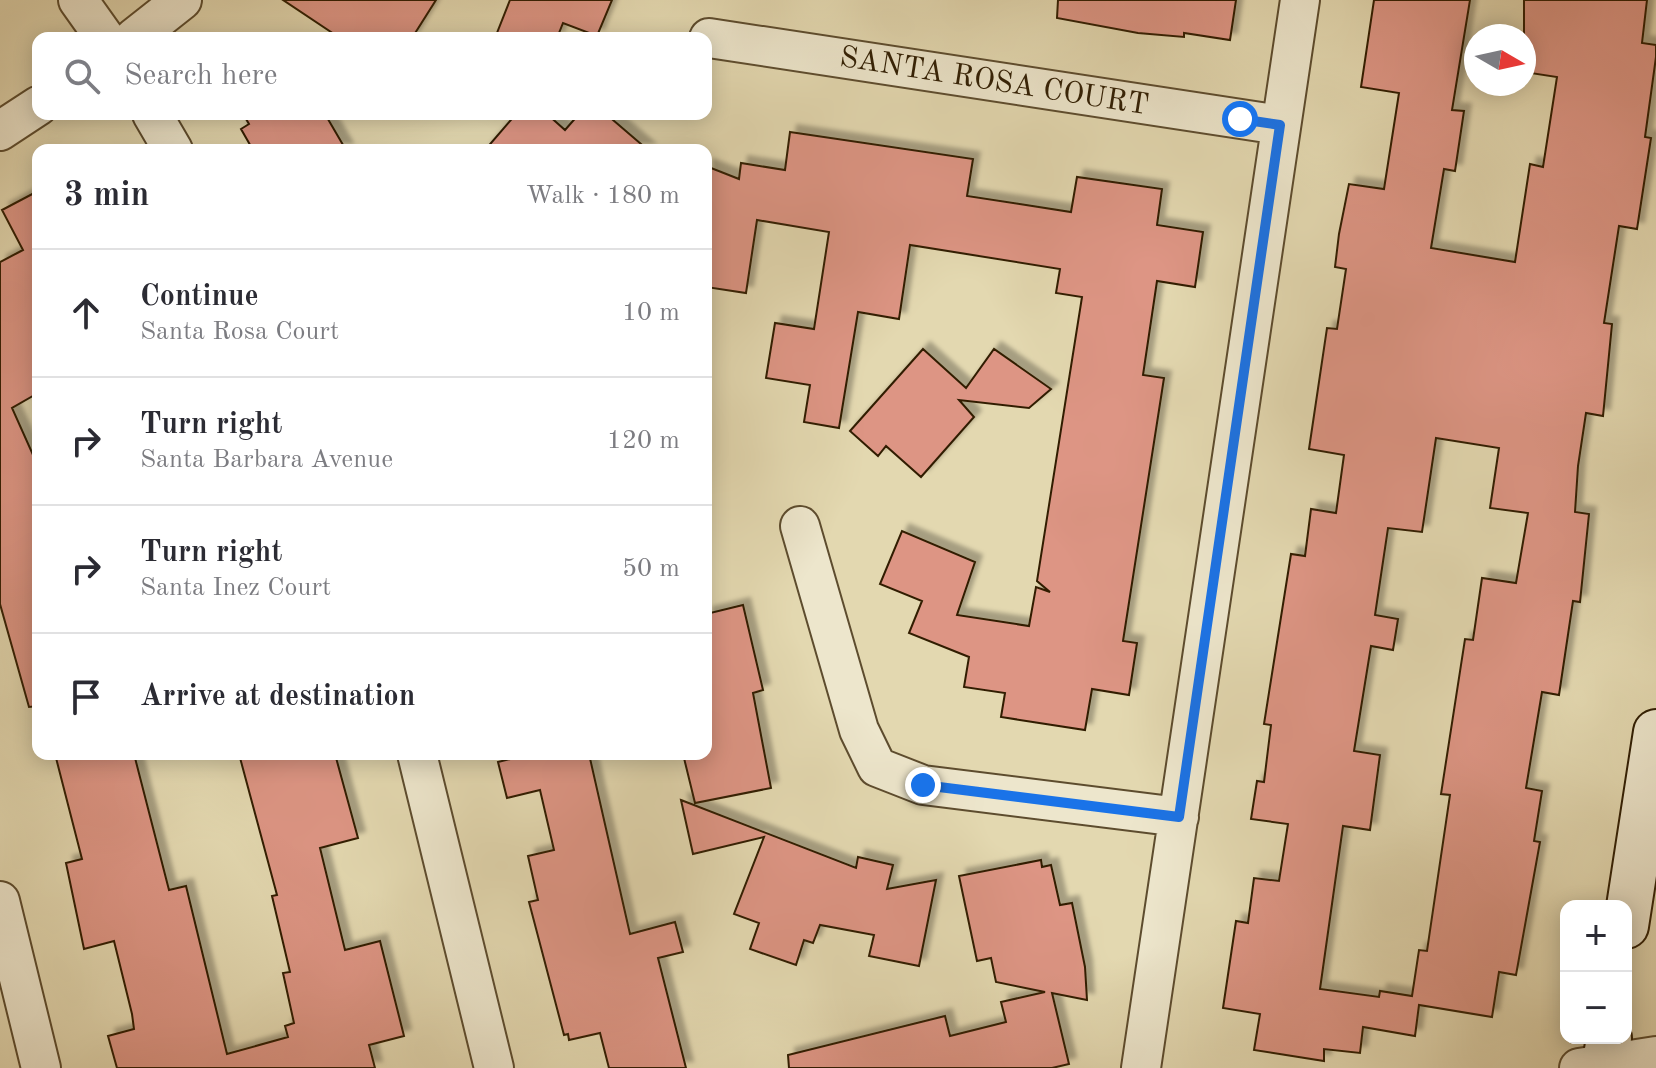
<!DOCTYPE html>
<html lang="en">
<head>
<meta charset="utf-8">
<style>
	body { margin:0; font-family:"Old Standard TT",serif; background:#f2f2f3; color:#2b2b33 }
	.controls { position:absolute; right:24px; bottom:24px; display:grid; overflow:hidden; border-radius:16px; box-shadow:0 4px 20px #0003 }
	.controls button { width:72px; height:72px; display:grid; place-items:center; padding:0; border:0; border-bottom:2px solid #e1e1e2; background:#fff; color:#2b2b33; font:40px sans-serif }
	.compass { position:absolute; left:1464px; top:24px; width:72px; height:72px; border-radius:50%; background:#fff; box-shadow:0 4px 20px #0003; rotate:99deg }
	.stop { position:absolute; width:24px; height:24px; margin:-18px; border:6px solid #1a73e8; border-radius:50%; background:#fff }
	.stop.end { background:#1a73e8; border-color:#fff; box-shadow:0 2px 8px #0008 }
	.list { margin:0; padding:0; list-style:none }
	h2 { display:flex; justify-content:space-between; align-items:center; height:104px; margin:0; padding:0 32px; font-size:34px }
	h2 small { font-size:26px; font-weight:400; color:#7c7c81 }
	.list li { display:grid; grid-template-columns:52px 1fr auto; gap:24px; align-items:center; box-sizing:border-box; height:128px; padding:0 32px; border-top:2px solid #e1e1e2 }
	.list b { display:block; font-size:30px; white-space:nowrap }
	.list p { margin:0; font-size:26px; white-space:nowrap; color:#7c7c81 }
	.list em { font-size:26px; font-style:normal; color:#7c7c81 }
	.icon { flex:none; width:44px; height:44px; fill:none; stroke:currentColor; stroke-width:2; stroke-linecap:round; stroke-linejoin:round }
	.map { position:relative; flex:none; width:1656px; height:1068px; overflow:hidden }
	.search { position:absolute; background:#fff; box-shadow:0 4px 20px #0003; left:32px; top:32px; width:680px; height:88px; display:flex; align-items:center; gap:20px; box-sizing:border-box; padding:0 28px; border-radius:16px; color:#7c7c81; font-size:30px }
	.panel { position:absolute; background:#fff; box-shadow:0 4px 20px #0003; left:32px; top:144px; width:680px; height:616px; border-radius:16px }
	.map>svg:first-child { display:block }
</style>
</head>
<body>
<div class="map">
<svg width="1656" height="1068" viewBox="0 0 1656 1068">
	<defs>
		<filter id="shadow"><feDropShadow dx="7" dy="-7" stdDeviation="2" flood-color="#0004"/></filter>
	</defs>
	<rect width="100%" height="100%" fill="#e3d8b0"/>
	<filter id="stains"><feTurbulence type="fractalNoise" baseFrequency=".0025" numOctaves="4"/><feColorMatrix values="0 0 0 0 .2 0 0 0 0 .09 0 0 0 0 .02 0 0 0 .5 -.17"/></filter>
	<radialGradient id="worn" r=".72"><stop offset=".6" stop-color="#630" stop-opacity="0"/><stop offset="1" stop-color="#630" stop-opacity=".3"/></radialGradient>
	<!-- building -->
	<path fill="#dd9584" stroke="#301e03" stroke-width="2" fill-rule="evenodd" filter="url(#shadow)" d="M283,0H436L412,38H340Z
		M510,0H612L597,36L563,23L557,38H495Z
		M1058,0H1236L1230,40L1184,33V37L1138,33L1057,18Z
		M1374,0H1470L1452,110L1464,111L1455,171L1444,169L1431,248L1515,262L1530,164L1543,167L1557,77L1524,72V0H1647L1642,43L1656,45V57L1645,137L1651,138L1637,229L1619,226L1604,323L1612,324L1603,416L1586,413L1578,466L1575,512L1589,514L1580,602L1573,601L1559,695L1542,692L1526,788L1542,791L1534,841L1540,842L1516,975L1499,972L1492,1017L1419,1005L1415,1036L1363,1027L1360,1053L1324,1049V1061L1254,1050L1260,1014L1223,1008L1236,921L1248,923L1254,878L1279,881L1288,824L1251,819L1257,781L1264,782L1271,725L1264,724L1291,554L1305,556L1311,509L1336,513L1344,455L1309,449L1327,328L1337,329L1346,269L1335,267L1339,234L1349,184L1384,189L1399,93L1361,87ZM1436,438L1499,448L1490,508L1528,513L1516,583L1482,578L1473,640L1465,639L1441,794L1450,795L1427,951L1419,950L1412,996L1380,991L1379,997L1320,989L1343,826L1370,830L1380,755L1354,751L1371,646L1393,650L1398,619L1375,615L1388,528L1422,532Z
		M243,114H325L346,150H253L241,129L249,124Z
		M516,114H547L565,130L579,114H606L648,150H485Z
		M790,132L973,159L967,196L1026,205L1071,212L1077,177L1162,189L1157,225L1203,232L1195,287L1157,281L1143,375L1164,378L1123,641L1137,643L1129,695L1092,689L1085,730L1001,717L1005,693L964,687L969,657L909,633L922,601L880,584L902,531L975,562L957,615L1029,626L1036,587L1050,592L1037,581L1082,297L1056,293L1060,269L910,245L899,319L858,312L839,428L804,422L810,385L766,378L775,323L814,329L829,232L757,220L746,293L706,287V166L739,179L741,163L785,170Z
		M38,191V393L12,408L38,466V706L29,707L0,604V262L23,250L2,210Z
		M923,349L966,388L994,349L1051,389L1029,408L959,400L974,417L921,477L886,446L878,456L850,431Z
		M743,605L763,690L753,693L771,788L695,803L683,754H706V614Z
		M55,754H134L169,890L186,886L227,1054L288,1037L285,1026L294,1023L283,973L290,972L272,896L277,895L239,754H335L358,838L320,848L345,950L380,941L404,1036L369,1045L375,1068H117L108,1036L134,1029L132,1014L114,941L84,949L66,863L82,859Z
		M531,754H589L630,934L675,922L683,952L658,958L686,1068H609L600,1033L569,1040L568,1034L564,1035L529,902L538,900L528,856L554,850L540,790L507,798L498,762Z
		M681,800L856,868L858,857L893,865L887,889L936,880L919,966L869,956L874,935L820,925L813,943L804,940L796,965L750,949L759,923L734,914L764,837L693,854Z
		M1041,860L1042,867L1051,865L1060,905L1072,903L1085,967L1087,1000L1052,993L1069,1064L1052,1068H789L788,1055L945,1016L950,1036L1006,1022L1001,1002L1045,992L996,982L991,958L977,961L959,876Z"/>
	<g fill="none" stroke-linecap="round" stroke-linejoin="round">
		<!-- street casing -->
		<g stroke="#5d4c2e" stroke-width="42">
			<path id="street" d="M78,0L105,38
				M134,38L182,0
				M709,38L1280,125
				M152,114L173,150
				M0,131L38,106
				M800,526L859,730L877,767L923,785L1179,817
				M417,754L494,1068
				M0,901L41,1068
				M1141,1068L1300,0
				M1579,1068L1656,1056"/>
		</g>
		<!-- secondary casing -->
		<g stroke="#301e03" stroke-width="48">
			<path id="secondary" d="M1626,926L1656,732
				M1604,1068L1609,1038"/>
		</g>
		<!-- street -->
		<use href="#street" stroke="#ede6cc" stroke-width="38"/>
		<!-- secondary -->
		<use href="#secondary" stroke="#ede6cc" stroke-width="44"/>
	</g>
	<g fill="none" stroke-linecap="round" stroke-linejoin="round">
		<!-- route -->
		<path stroke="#1a73e8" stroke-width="10" d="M923,785L1179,817L1280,125L1240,119"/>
	</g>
	<g text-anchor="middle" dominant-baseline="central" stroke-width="8" stroke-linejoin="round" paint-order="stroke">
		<!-- street labels -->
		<g font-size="30" fill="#301e03" stroke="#ede6cc">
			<text transform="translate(994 82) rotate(9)">SANTA ROSA COURT</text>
		</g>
	</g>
	<rect width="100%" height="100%" filter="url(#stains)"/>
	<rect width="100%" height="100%" fill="url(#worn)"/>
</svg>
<div class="controls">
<button>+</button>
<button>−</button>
</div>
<svg class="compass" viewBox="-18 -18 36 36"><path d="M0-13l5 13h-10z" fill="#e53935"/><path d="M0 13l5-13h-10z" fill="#7c7c81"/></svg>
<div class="stop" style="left:1240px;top:119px"></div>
<div class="stop end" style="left:923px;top:785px"></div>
<div class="search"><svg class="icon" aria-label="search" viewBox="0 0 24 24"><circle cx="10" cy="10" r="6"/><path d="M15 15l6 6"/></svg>Search here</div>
<section class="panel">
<h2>3 min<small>Walk · 180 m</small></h2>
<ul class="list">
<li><svg class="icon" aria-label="ahead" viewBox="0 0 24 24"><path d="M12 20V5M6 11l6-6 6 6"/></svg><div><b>Continue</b><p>Santa Rosa Court</p></div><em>10 m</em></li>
<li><svg class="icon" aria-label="right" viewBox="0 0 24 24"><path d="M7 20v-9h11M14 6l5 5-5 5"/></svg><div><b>Turn right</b><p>Santa Barbara Avenue</p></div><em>120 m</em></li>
<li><svg class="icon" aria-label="right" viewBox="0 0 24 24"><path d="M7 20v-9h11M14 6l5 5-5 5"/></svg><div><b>Turn right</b><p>Santa Inez Court</p></div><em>50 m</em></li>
<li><svg class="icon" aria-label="arrive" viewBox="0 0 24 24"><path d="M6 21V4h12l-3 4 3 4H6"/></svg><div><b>Arrive at destination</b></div></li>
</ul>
</section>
</div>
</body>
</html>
